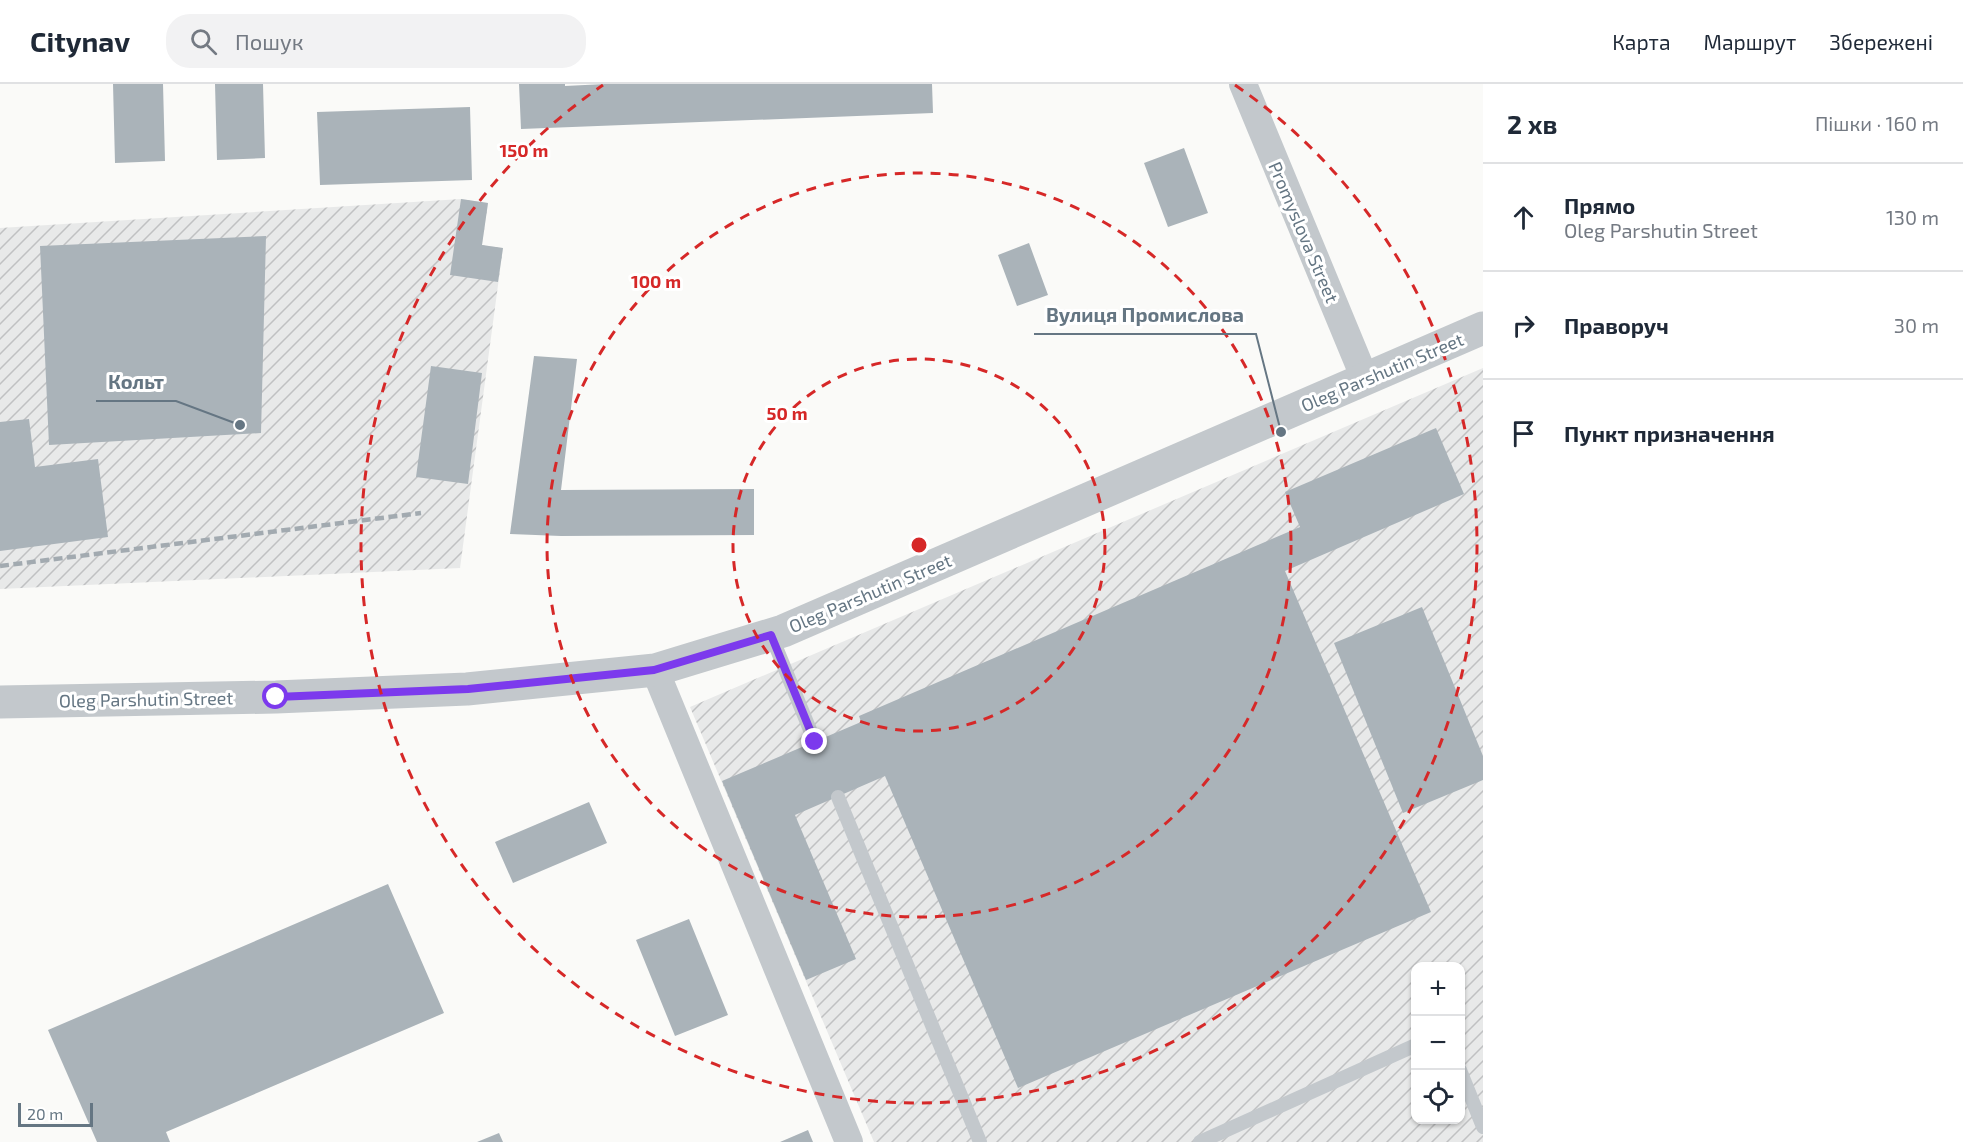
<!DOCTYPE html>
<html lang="uk">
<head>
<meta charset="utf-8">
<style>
	body { margin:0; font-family:"Exo 2",sans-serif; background:#f2f2f3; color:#1f2937 }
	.controls { position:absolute; right:18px; bottom:18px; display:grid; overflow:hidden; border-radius:12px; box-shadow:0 2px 4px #0004 }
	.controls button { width:54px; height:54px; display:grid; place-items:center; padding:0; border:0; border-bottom:2px solid #e0e1e3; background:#fff; color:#1f2937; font:30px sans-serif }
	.scale { position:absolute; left:18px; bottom:15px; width:75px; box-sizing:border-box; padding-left:6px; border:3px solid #657683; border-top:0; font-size:16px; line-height:21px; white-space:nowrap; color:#657683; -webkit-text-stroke:4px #fff; paint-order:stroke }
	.stop { position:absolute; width:18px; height:18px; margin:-14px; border:4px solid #7c3aed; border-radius:50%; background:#fff }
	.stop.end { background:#7c3aed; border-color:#fff; box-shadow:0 2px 6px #0008 }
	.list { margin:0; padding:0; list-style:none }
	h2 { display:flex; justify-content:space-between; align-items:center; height:78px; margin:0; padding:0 24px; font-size:26px }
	h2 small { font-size:20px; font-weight:400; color:#747a83 }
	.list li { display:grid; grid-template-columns:39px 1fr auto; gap:18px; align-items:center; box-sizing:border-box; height:108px; padding:0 24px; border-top:2px solid #e0e1e3 }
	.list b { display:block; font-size:22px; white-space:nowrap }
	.list p { margin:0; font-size:20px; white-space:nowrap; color:#747a83 }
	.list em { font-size:20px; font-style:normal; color:#747a83 }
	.icon { flex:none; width:33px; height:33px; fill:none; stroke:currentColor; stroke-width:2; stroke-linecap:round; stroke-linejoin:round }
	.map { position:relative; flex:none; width:1483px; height:1058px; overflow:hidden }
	header { display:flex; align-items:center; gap:36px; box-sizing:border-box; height:84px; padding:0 30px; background:#fff; border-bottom:2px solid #e0e1e3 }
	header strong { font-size:28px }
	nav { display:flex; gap:33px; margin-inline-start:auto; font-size:21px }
	.search { width:420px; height:54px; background:#f2f2f3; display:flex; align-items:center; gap:15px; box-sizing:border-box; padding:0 21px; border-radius:24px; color:#747a83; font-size:22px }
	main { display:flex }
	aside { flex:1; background:#fff }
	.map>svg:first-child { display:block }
</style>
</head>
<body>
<header>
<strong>Citynav</strong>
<div class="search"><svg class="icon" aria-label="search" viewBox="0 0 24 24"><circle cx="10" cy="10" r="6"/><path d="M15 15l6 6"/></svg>Пошук</div>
<nav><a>Карта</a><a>Маршрут</a><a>Збережені</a></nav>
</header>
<main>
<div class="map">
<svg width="1483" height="1058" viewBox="0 0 1483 1058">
	<defs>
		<pattern id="industrial-furrows" width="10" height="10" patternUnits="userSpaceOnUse" patternTransform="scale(1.5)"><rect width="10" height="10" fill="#e8e9e9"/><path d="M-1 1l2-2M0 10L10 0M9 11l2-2" fill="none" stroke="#c0c1c2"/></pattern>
	</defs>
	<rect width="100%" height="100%" fill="#fafaf8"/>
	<!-- industrial -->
	<path fill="url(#industrial-furrows)" fill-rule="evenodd" d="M461,115L488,119L482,161L503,164L460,484L0,505V144Z
		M1483,284V1058H874L690,623ZM1416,882H1460V1036H1416Z"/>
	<!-- building -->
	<path fill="#aab3b9" d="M113,0H163L165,77L115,79Z
		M215,0H263L265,74L217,76Z
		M519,0H565V2L605,0H932L933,29L521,45Z
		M470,23L472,96L320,101L317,28Z
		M1184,64L1208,129L1168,143L1144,79Z
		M461,115L488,119L482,161L503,164L498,198L450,191Z
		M266,152L261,349L49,361L40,162Z
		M1029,159L1048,211L1017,222L998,171Z
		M534,272L577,275L561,406L754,405V451L561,452L510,450Z
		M431,282L482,289L468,400L416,393Z
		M29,335L35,383L98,375L108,453L0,467V338Z
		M1436,344L1464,410L1285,487L1431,828L1018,1004L885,692L795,731L856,875L806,896L722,697L861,638L859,632L1300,443L1285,408Z
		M1422,523L1483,672V696L1403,729L1334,559Z
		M589,718L607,759L513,799L495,758Z
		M388,800L444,929L166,1048L170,1058H97L48,946Z
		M689,835L728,931L675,952L636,856Z
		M808,1046L813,1058H780Z
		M499,1049L503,1058H477Z"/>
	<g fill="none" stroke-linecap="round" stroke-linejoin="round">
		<!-- service -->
		<path stroke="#c3c8cc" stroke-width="14" d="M771,551L815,658
			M838,713L980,1058
			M1460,986L1483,1043
			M1200,1058L1416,961"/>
		<!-- minor -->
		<path stroke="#c3c8cc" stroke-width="28" d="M1243,0L1365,295
			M655,586L849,1058"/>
		<!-- tertiary -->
		<path stroke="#c3c8cc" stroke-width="33" d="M0,618L276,613L467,605L655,586L783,547L1483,244"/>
		<!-- rail -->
		<path stroke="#a2aab0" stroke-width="4.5" stroke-dasharray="9 4.5" stroke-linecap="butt" d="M0,482L421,429"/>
	</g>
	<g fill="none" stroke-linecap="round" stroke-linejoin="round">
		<!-- route -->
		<path stroke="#7c3aed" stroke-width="8" d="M276,613L468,605L654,586L771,551L815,658"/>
	</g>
	<!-- distance rings -->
	<g fill="none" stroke="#d62828" stroke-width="3" stroke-dasharray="10 8">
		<circle cx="919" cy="461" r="186"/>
		<circle cx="919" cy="461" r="372"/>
		<path d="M1235 1A558 558 0 1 1 603 1"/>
	</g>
	<g text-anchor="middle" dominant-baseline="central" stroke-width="6" stroke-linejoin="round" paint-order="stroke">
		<!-- street labels -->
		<g font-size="18" fill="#657683" stroke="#fff">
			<text transform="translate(1304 148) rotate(67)">Promyslova Street</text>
			<text transform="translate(1382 288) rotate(-23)">Oleg Parshutin Street</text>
			<text transform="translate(870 509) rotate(-23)">Oleg Parshutin Street</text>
			<text transform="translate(146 615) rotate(-1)">Oleg Parshutin Street</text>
		</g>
	</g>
	<circle cx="919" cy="461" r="9" fill="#d62828" stroke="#fff" stroke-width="3"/>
	<g font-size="18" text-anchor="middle" font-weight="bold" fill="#d62828" stroke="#fff" stroke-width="6" stroke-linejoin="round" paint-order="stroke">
		<text x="524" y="73">150 m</text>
		<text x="656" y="204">100 m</text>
		<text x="787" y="336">50 m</text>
	</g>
	<!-- callouts -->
	<path fill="none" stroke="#657683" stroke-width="2" d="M1281 348L1256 250H1034M240 341L176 317H96"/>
	<g fill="#657683" stroke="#fff" stroke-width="2">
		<circle cx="1281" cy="348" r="6"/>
		<circle cx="240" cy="341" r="6"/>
	</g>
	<g font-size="20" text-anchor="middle" font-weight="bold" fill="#657683" stroke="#fff" stroke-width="6" stroke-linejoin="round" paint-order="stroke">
		<text x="1145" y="238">Вулиця Промислова</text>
		<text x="136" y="305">Кольт</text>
	</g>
</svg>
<div class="controls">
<button>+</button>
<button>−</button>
<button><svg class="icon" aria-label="locate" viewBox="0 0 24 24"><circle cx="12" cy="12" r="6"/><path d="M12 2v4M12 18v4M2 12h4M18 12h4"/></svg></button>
</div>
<div class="scale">20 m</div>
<div class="stop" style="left:276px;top:613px"></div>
<div class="stop end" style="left:815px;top:658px"></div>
</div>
<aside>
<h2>2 хв<small>Пішки · 160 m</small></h2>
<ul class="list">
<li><svg class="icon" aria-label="ahead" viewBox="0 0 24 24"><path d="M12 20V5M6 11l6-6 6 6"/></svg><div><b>Прямо</b><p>Oleg Parshutin Street</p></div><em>130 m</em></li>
<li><svg class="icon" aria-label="right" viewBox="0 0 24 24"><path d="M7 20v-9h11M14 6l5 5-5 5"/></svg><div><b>Праворуч</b></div><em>30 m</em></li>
<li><svg class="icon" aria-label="arrive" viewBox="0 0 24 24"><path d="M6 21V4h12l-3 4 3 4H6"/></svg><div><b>Пункт призначення</b></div></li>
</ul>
</aside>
</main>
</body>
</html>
